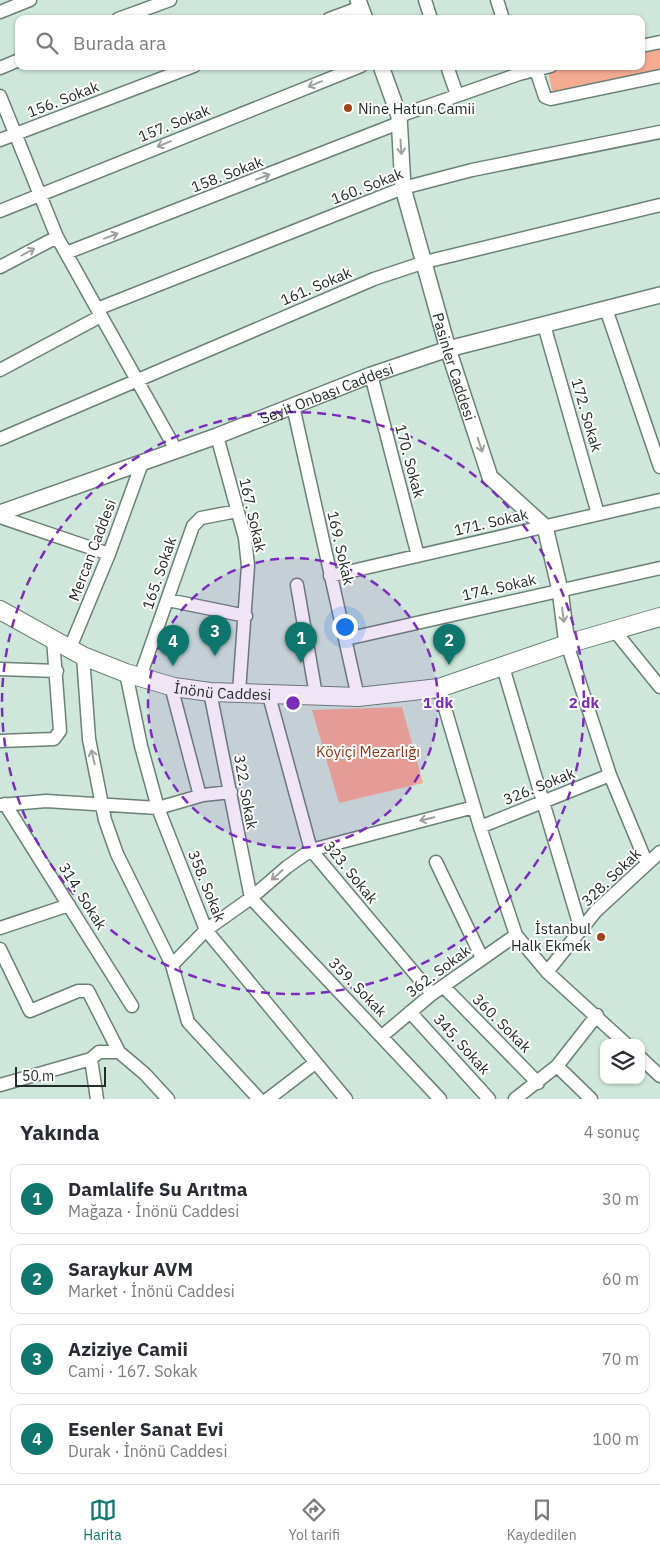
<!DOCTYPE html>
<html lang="tr">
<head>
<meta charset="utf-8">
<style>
	body { margin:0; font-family:"IBM Plex Sans",sans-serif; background:#f2f2f3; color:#2b2b33 }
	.controls { position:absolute; right:15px; bottom:15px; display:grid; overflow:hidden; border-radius:10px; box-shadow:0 1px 4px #0004 }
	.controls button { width:45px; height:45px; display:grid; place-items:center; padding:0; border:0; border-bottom:1px solid #e1e1e2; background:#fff; color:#2b2b33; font:25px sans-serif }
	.scale { position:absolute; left:15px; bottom:12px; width:91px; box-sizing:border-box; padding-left:5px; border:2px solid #232c28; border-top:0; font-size:14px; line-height:18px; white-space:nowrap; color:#232c28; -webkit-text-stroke:4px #fff; paint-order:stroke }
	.you { position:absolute; left:344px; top:626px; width:18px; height:18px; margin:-12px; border:4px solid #fff; border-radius:50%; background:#1a73e8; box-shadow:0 0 0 8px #1a73e833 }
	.badge { display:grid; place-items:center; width:32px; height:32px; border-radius:50%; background:#0f766e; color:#fff; font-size:16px; font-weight:700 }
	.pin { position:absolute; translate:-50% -41px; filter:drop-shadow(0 1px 2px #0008) }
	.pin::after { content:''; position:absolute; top:26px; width:18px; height:15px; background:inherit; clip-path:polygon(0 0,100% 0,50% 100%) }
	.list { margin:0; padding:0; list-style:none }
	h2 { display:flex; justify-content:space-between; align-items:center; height:65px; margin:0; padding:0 20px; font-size:21px }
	h2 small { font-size:16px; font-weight:400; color:#7c7c81 }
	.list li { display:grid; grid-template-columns:32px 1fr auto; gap:15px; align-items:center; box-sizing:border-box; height:70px; margin:0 10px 10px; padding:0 10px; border:1px solid #e1e1e2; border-radius:10px }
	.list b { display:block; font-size:19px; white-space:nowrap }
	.list p { margin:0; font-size:16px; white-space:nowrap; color:#7c7c81 }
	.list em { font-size:16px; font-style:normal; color:#7c7c81 }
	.icon { flex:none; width:28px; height:28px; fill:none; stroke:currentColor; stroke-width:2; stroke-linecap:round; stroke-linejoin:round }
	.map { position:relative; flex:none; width:660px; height:1099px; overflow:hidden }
	.search { position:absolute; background:#fff; box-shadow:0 1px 4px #0004; left:15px; right:15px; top:15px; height:55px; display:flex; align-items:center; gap:12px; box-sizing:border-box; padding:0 18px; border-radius:10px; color:#7c7c81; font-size:19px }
	.sheet { height:385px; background:#fff }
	nav { display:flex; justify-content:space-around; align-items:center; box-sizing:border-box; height:70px; border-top:1px solid #e1e1e2; background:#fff; font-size:14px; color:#7c7c81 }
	nav a { display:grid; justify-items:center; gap:2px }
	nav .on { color:#0f766e }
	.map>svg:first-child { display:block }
</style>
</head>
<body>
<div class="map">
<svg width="660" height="1099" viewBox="0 0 660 1099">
	<rect width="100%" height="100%" fill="#cee7da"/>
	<!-- green -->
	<path fill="#f4ab91" d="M660,49V73L556,94L552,90L548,72L576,66H641V52Z
		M402,707L423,783L339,803L312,710Z"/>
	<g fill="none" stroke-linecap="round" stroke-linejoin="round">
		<!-- minor casing -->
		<g stroke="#6b8176" stroke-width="15">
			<path id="minor" d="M425,0L431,19
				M497,0L503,19
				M0,12L30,0
				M118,19L170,0
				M329,19L361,7
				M641,46L660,42
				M447,66L457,95
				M0,68L19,60
				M536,70L545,97L551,99L660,76
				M0,96L57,237L176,450
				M399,116L519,74L551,66
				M0,140L194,66
				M0,211L361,66
				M66,253L399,123
				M0,267L57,237
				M97,309L403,188L472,170L660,132
				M606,309L660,467
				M544,325L598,514
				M0,370L101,316
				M371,375L418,556
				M293,406L358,697
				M217,436L245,538L248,566L239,692
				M0,439L374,279L425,262L660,205
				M0,517L109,554
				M330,576L660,500
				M297,585L316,695
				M168,600L246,616
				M614,630L660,687
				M346,639L660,568
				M567,644L610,775L647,864
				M70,648L109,554L142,463
				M83,656L89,739L105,820L117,854L172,965L188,1022L259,1099
				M503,667L581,930
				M0,669L57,671
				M126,673L141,746L158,808L206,930L346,1099
				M140,677L193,526L201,518L237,511
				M171,686L200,796
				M439,688L480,827L516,935L547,972L625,1043
				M210,692L251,898L440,1099
				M268,692L311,850L432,994
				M0,741L54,739L60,731L53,639
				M5,804L132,1006
				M0,805L46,801L158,808L203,795L231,792
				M480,827L610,775
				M436,862L482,958
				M0,928L69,905
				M0,949L30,1011L78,991H88L119,1052
				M172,965L206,930L251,898L287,867L311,850L474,807
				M547,972L596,911L660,852
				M443,986L538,1083
				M410,1012L489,1099
				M382,1036L432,994L516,935
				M641,1058L660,1076
				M91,1059L97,1099
				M557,1066L591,1099
				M0,1085L91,1059L99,1052H119L145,1074L168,1099
				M268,1099L315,1063
				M515,1099L557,1066L597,1015"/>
		</g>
		<!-- tertiary casing -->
		<g stroke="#6b8176" stroke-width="18">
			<g id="tertiary">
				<path d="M358,0L365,19"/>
				<path id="s1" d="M381,66L399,116L403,188L448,349L490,477L545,527L560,590L567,644"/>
				<path id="s2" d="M0,513L217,436L371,375L448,349L660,295"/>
			</g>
		</g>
		<!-- secondary casing -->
		<g stroke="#6b8176" stroke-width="20">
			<g id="secondary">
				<path id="s3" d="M0,610L83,656L126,673L174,687L210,692L358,697L439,688L567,644L660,617"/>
			</g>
		</g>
		<!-- minor -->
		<use href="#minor" stroke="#fff" stroke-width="12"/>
		<!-- tertiary -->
		<use href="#tertiary" stroke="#fff" stroke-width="15"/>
		<!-- secondary -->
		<use href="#secondary" stroke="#fff" stroke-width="18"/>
	</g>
	<!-- one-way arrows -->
	<defs><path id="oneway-shaft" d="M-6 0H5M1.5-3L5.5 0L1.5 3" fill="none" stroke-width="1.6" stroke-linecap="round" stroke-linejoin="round" transform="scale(1.25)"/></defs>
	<g stroke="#9ca09e">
		<use href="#oneway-shaft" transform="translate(315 84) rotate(158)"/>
		<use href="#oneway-shaft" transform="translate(164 144) rotate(158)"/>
		<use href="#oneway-shaft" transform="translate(401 147) rotate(86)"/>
		<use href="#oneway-shaft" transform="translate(263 177) rotate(-21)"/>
		<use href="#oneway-shaft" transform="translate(111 236) rotate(-21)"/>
		<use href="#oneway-shaft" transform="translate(28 252) rotate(-28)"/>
		<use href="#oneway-shaft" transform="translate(480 445) rotate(72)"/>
		<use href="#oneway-shaft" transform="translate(563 615) rotate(83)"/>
		<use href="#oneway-shaft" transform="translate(93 757) rotate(-103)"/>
		<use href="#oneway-shaft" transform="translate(427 819) rotate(166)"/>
		<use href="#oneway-shaft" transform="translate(277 875) rotate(138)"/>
	</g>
	<!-- distance rings -->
	<circle cx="293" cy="703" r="145" fill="#7b2cbf" fill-opacity=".12"/>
	<g fill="none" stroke="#7b2cbf" stroke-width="2.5" stroke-dasharray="9 6">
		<circle cx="293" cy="703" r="145"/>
		<circle cx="293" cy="703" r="291"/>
	</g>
	<!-- markers -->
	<g fill="#a64018" stroke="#fff" stroke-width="2">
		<circle cx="348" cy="108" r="5"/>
		<circle cx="601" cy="937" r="5"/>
	</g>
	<g text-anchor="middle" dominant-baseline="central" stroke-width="4" stroke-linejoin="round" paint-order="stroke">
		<!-- street labels -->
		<g font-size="15" fill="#232c28" stroke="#fff">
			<text transform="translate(63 99) rotate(-21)">156. Sokak</text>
			<text transform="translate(174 123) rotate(-22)">157. Sokak</text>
			<text transform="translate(227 174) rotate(-21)">158. Sokak</text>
			<text transform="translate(367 186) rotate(-21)">160. Sokak</text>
			<text transform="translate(316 286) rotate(-23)">161. Sokak</text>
			<text stroke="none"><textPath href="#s1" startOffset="311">Pasinler Caddesi</textPath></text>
			<text stroke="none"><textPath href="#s2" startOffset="348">Seyit Onbaşı Caddesi</textPath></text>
			<text transform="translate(587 415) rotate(74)">172. Sokak</text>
			<text transform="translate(410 461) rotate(75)">170. Sokak</text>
			<text transform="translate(253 515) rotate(77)">167. Sokak</text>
			<text transform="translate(491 522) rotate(-13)">171. Sokak</text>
			<text transform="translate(341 548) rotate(77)">169. Sokak</text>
			<text transform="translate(92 550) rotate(-69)">Mercan Caddesi</text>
			<text transform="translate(159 573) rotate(-71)">165. Sokak</text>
			<text transform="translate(499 587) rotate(-13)">174. Sokak</text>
			<text stroke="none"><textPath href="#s3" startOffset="240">İnönü Caddesi</textPath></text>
			<text transform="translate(539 786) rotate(-22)">326. Sokak</text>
			<text transform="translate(246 792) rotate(80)">322. Sokak</text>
			<text transform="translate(351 872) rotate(51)">323. Sokak</text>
			<text transform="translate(611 877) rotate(-44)">328. Sokak</text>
			<text transform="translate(207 886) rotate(68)">358. Sokak</text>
			<text transform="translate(83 896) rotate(58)">314. Sokak</text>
			<text transform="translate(438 971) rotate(-37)">362. Sokak</text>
			<text transform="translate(358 987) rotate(46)">359. Sokak</text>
			<text transform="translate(502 1023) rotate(45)">360. Sokak</text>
			<text transform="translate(462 1044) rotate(48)">345. Sokak</text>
		</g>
		<!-- poi labels -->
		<g font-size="15" fill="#232c28" stroke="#fff" text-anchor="start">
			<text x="358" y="108">Nine Hatun Camii</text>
			<text x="591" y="928" text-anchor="end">İstanbul<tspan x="591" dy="17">Halk Ekmek</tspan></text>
		</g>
		<!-- park labels -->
		<g font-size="15" fill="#883617" stroke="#fff">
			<text x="368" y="751">Köyiçi Mezarlığı</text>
		</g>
	</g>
	<circle cx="293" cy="703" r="8" fill="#7b2cbf" stroke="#fff" stroke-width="2.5"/>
	<g font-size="15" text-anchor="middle" font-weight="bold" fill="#7b2cbf" stroke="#fff" stroke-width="4" stroke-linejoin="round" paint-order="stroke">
		<text x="438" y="708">1 dk</text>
		<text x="584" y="708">2 dk</text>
	</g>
</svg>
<div class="controls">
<button><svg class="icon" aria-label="layers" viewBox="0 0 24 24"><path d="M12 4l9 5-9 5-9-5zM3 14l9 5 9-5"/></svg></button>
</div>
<div class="scale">50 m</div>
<div class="you"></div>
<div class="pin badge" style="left:301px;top:663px">1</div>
<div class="pin badge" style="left:449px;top:665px">2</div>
<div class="pin badge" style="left:215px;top:656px">3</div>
<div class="pin badge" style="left:173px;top:666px">4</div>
<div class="search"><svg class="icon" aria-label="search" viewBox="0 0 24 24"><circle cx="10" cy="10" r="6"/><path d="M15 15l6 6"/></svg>Burada ara</div>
</div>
<section class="sheet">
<h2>Yakında<small>4 sonuç</small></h2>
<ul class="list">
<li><span class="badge">1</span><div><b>Damlalife Su Arıtma</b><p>Mağaza · İnönü Caddesi</p></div><em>30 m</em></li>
<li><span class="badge">2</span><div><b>Saraykur AVM</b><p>Market · İnönü Caddesi</p></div><em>60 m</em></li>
<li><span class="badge">3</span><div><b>Aziziye Camii</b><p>Cami · 167. Sokak</p></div><em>70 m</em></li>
<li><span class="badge">4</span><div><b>Esenler Sanat Evi</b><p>Durak · İnönü Caddesi</p></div><em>100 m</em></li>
</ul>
</section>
<nav>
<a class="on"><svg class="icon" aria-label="map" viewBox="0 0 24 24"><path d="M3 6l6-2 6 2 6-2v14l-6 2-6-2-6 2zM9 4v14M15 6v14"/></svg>Harita</a>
<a><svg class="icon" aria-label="directions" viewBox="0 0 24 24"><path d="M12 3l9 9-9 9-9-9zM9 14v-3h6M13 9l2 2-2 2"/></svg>Yol tarifi</a>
<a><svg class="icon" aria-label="saved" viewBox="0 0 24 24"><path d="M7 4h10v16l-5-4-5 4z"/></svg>Kaydedilen</a>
</nav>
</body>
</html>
